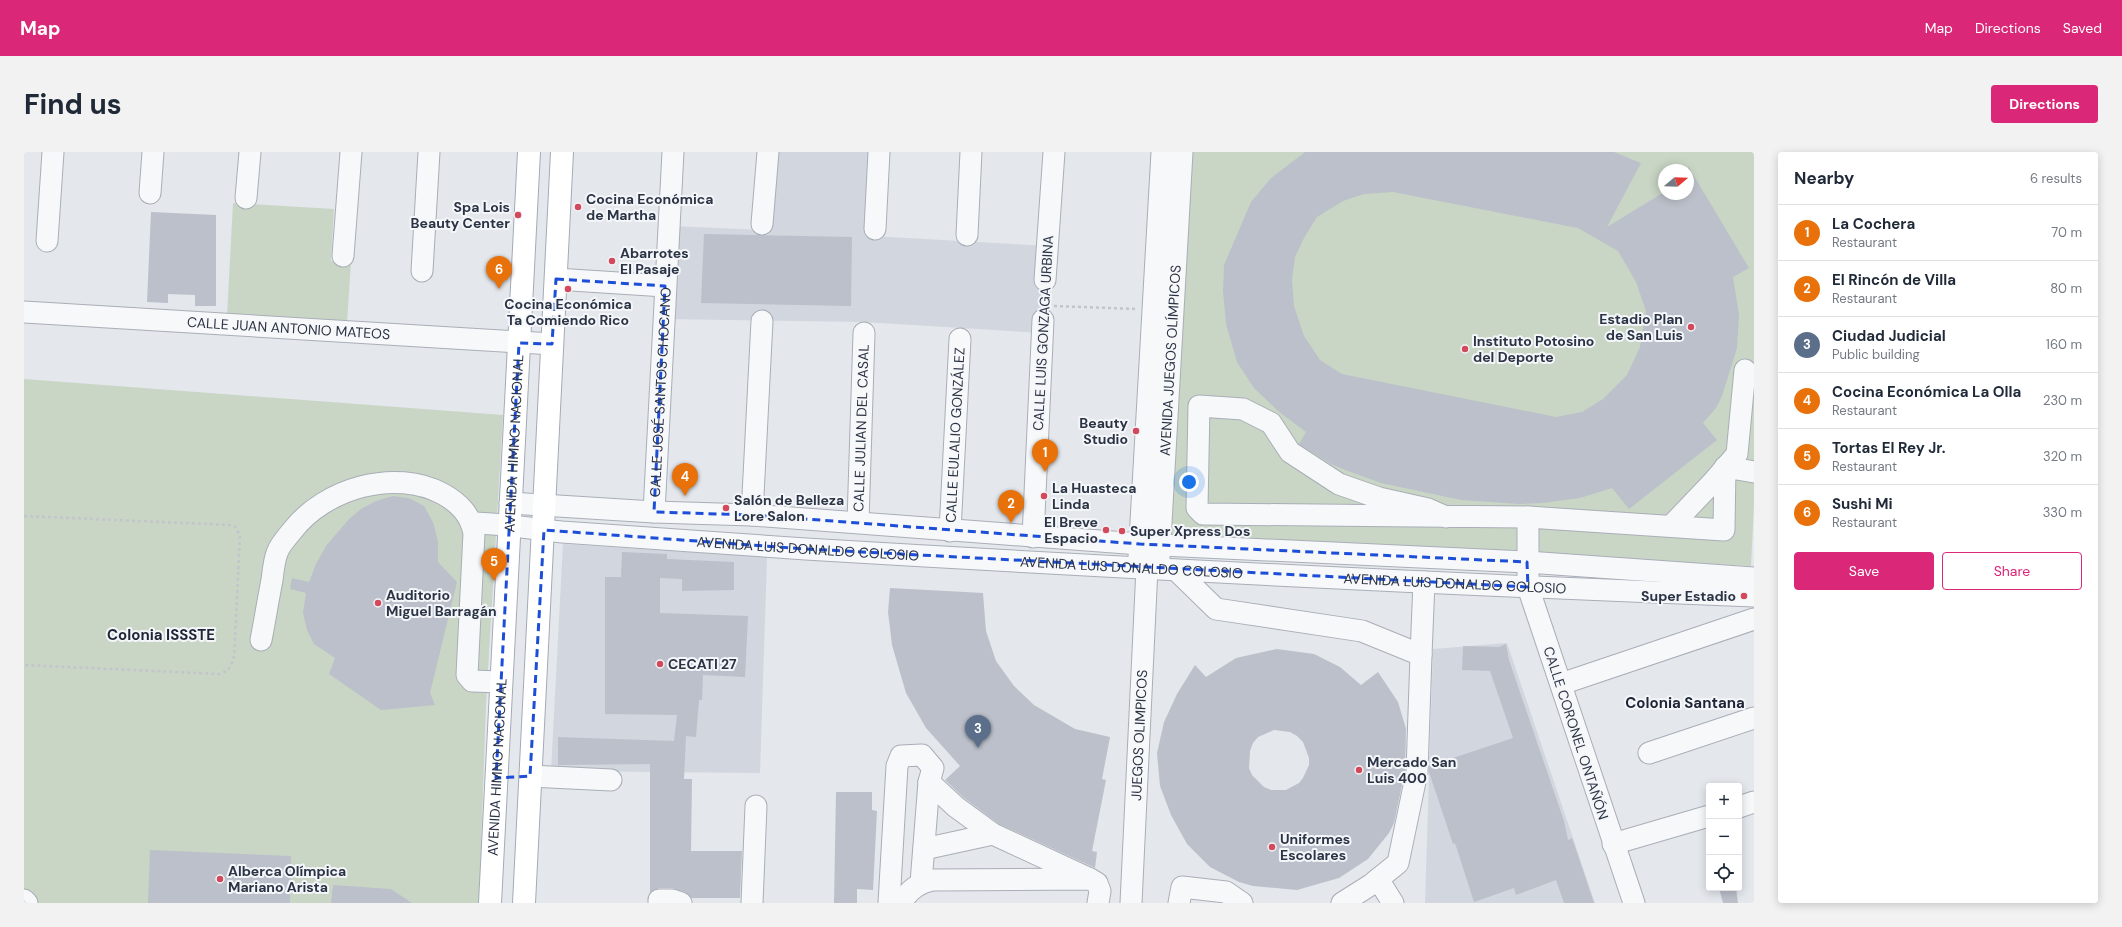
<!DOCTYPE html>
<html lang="en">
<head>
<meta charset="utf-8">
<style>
	body { margin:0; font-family:"DM Sans",sans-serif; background:#f2f2f3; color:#1f2937 }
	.controls { position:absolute; right:12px; bottom:12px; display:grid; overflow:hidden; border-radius:4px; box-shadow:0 2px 10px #0003 }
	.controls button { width:36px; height:36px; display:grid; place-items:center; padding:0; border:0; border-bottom:1px solid #e0e1e3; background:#fff; color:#1f2937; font:20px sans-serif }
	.compass { position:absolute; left:1634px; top:12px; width:36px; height:36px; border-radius:50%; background:#fff; box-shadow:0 2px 10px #0003; rotate:71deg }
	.you { position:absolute; left:1165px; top:330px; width:14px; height:14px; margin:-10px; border:3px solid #fff; border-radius:50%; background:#1a73e8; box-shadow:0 0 0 6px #1a73e833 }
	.badge { display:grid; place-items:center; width:26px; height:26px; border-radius:50%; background:#db2777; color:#fff; font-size:13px; font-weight:700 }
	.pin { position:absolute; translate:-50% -33px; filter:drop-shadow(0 1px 2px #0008) }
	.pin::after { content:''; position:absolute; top:21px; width:14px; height:12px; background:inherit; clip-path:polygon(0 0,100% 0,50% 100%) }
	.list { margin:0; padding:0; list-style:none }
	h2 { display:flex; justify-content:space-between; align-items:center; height:52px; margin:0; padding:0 16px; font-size:17px }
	h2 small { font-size:13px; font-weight:400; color:#747a83 }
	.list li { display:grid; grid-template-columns:26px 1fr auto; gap:12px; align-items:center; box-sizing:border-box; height:56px; padding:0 16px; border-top:1px solid #e0e1e3 }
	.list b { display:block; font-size:15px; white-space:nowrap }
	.list p { margin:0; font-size:13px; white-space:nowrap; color:#747a83 }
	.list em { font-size:13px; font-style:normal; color:#747a83 }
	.actions { display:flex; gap:8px; padding:12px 16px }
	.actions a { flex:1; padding:9px 0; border:1px solid #db2777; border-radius:4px; text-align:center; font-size:14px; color:#db2777 }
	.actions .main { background:#db2777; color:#fff }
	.icon { flex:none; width:22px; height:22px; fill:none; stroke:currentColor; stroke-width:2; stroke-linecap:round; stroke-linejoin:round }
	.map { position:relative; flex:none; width:1730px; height:751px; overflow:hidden; border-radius:4px }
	header { display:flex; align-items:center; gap:24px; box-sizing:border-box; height:56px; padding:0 20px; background:#db2777; color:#fff }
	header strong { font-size:19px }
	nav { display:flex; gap:22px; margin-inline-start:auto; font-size:14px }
	.intro { display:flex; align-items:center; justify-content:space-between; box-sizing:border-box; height:96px; padding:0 24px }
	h1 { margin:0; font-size:28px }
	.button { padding:10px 18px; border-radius:4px; background:#db2777; color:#fff; font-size:14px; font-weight:700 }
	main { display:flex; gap:24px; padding:0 24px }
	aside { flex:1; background:#fff; border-radius:4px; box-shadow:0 2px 10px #0003 }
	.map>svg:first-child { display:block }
</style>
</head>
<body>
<header>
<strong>Map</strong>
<nav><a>Map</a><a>Directions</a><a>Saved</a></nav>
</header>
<div class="intro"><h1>Find us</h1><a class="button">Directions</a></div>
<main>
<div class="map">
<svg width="1730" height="751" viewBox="0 0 1730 751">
	<rect width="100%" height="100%" fill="#e4e7ec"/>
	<!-- built -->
	<path fill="#d2d6de" d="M749,0H849L846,84L1023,94L1018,181L840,170L639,167L645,74L743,78Z
		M539,392L743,405L736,621L527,619Z
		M1483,491L1571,751H1401L1409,497Z"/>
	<!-- green -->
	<path fill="#c9d6c5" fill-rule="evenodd" d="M1165,0H1730V352L1727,414L1139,384ZM1640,18H1664V42H1640Z
		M209,51L310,57L307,109L327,110L323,172L203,164Z
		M0,227L479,263L462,553L455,751H0Z"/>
	<!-- building -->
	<path fill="#bbc0ca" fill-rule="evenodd" d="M1281,0H1590L1617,11L1583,75L1637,42H1664V14L1725,116L1709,125L1715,163L1713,196L1698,244L1692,256L1679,271L1693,288L1605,357L1588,336L1556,346L1518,351L1495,352L1437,348L1357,331L1324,319L1307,312L1275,292L1282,280L1254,259L1230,236L1213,210L1202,172L1199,139L1200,113L1227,50L1247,26ZM1369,40L1554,76L1594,99L1612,130L1622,159L1616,195L1603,223L1579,247L1558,260L1532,265L1318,222L1296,208L1280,184L1270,154L1268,128L1271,105L1280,86L1293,65L1319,49L1340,42Z
		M127,60L192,63V154H171V143L144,142V151L123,150Z
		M680,82L828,85L827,154L677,151Z
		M369,344L385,346L400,354L409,370L414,390V410L433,430L406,541L411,553L357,558L305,522L311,506L290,492L283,478L279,461L282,441L266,437L268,426L285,430L292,412L302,394L325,367L337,357L352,349Z
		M598,400L643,402V407L710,410V438L658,439V427L636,426V461L724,464L721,525L679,523L678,548H675L672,585L662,584L660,627H668L667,699H718L716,746H668L661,740L648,736H635L626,741V612L534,613V585L650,589L653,563L581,562V425H597Z
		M866,436L959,441L962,479L972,509L990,534L1010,553L1051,577L1086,585L1078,627L1082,628L1068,699L1073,700L1071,716L975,672L940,646L921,628L936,614L902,576L882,541L868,493L864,460Z
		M1482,492L1485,508L1540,669L1544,688L1548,686L1570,751H1540L1532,728L1492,743L1490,736L1450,750L1431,691L1429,692L1405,620V614L1489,586L1466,519L1438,518L1439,494L1475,495Z
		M1253,497L1290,502L1316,515L1337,533L1354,520L1374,550L1382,577L1381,619L1370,671L1365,681L1344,707L1315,726L1273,738L1229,734L1215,730L1186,715L1163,692L1147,663L1136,634L1133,601L1140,570L1153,542L1171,513L1182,525L1212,506ZM1250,578L1266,580L1273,584L1279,590L1285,606V613L1279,626L1275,631L1262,638H1247L1240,635L1228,623L1225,616L1226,599L1229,591L1234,585Z
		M812,640H848V658L853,659L849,738L833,737V751H810Z
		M126,698L267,704L266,751H124Z
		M309,733L367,737L388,751H307Z
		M1695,736H1712L1714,751H1699Z"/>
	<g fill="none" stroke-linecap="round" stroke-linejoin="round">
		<!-- minor casing -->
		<g stroke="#a9aeb7" stroke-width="23">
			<g id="minor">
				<path d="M126,41L129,0"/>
				<path d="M222,46L226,0"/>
				<path d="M738,72L744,0"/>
				<path d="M851,77L855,0"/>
				<path d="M943,83L947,0"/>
				<path d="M23,89L29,0"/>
				<path d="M319,104L327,0"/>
				<path d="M398,119L405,0"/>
				<path d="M532,127L641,134"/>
				<path d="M1021,128L1030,0"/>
				<path id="s1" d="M0,160L528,192"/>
				<path d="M486,351L630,360L728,363L1116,392L1503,410L1730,426"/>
				<path id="s2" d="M630,360L649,0"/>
				<path d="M728,363L738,169"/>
				<path d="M1422,365L1404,357L1355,346L1315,332L1266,300L1247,271L1219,257L1175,254L1173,356L1179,362C1287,363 1396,364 1504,365"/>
				<path id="s3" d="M834,370L840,181"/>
				<path id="s4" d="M448,371C478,371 507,377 538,380C619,385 701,392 782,397C1098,416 1414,432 1730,444"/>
				<path d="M1647,374L1688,331L1713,302L1721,218"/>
				<path id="s5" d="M926,379L936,187"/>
				<path d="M1009,385L1019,168"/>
				<path d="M1115,405L1138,0"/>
				<path id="s6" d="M1135,406L1158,0"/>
				<path d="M1152,418L1192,457L1338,479L1397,503L1393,620L1374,711L1348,732L1318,751"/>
				<path d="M237,488C241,468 244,448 248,428C249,420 250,409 253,401C255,394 263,385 268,379C301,336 371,316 419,342C435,351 446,362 450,381L443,523L448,529L477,530"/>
				<path d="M1397,503L1400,430"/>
				<path d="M1537,532L1730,467"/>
				<path d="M1625,601L1730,566"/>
				<path d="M506,624L587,628"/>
				<path d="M1715,655L1730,650"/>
				<path d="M1589,692L1685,664"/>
				<path d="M900,697L969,682"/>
				<path d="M1354,727L1369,751"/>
				<path d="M897,731L905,630"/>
				<path d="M0,748L3,751"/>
				<path d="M635,751V748H648L657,751"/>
				<path d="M728,751L732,654"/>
				<path d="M865,751L873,614L877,604L898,603L909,616L905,630L932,655L969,682L1066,727"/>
				<path d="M877,751C885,738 894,731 909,728L1066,727L1073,731L1076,739L1074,751"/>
				<path id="s7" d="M1107,751L1123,416"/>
				<path d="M1155,751L1158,735L1202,740L1218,751"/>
				<path d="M1610,751L1504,435V365L1700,378L1701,315L1730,320"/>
			</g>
		</g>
		<!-- major casing -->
		<g stroke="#a3abb8" stroke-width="24">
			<g id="major">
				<path id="s8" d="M466,751L505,0"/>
				<path d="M500,751L538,0"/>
			</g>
		</g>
		<!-- path -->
		<path stroke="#c2c5cb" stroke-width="2.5" stroke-dasharray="3 3" stroke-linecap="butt" d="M1030,154L1113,157
			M0,364L206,373L211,375L216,383L210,505C207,515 205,519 195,522L0,513"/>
		<!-- minor -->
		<use href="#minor" stroke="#f7f8fa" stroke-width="21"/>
		<!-- major -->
		<use href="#major" stroke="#fff" stroke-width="22"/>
	</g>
	<!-- marked area -->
	<path fill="none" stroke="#1d4ed8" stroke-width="3" stroke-dasharray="8 5" stroke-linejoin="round" d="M532,127L641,134L630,360L728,363L1116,392L1503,410L1504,435L782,397L520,378L506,624L472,626L495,191L528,192Z"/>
	<!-- markers -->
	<g fill="#d1495b" stroke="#f4f6f9" stroke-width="1.5">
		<circle cx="554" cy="55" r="4"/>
		<circle cx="494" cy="63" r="4"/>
		<circle cx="588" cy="109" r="4"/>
		<circle cx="544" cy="137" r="4"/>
		<circle cx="1667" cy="175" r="4"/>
		<circle cx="1441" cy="197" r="4"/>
		<circle cx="1112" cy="279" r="4"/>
		<circle cx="1020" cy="344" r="4"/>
		<circle cx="702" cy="356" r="4"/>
		<circle cx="1082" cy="378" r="4"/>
		<circle cx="1098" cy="379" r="4"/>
		<circle cx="1720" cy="444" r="4"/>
		<circle cx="354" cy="451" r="4"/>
		<circle cx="636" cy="512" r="4"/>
		<circle cx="1335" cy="618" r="4"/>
		<circle cx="1248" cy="695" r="4"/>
		<circle cx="196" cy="727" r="4"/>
	</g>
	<g text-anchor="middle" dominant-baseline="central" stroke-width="4" stroke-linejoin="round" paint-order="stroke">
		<!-- poi labels -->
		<g font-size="14" font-weight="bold" fill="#2b3445" stroke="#f4f6f9" text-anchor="start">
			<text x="562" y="47">Cocina Económica<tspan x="562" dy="16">de Martha</tspan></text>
			<text x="486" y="55" text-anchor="end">Spa Lois<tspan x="486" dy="16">Beauty Center</tspan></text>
			<text x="596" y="101">Abarrotes<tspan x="596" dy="16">El Pasaje</tspan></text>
			<text x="544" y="152" text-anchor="middle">Cocina Económica<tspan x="544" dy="16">Ta Comiendo Rico</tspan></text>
			<text x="1659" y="167" text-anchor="end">Estadio Plan<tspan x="1659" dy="16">de San Luis</tspan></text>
			<text x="1449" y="189">Instituto Potosino<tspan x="1449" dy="16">del Deporte</tspan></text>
			<text x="1104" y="271" text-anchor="end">Beauty<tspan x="1104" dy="16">Studio</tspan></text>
			<text x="1028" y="336">La Huasteca<tspan x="1028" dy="16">Linda</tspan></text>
			<text x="710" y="348">Salón de Belleza<tspan x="710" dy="16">Lore Salon</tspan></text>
			<text x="1074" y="370" text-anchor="end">El Breve<tspan x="1074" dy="16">Espacio</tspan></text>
			<text x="1106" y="379">Super Xpress Dos</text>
			<text x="362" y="443">Auditorio<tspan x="362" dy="16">Miguel Barragán</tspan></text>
			<text x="1712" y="444" text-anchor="end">Super Estadio</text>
			<text x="644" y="512">CECATI 27</text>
			<text x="1343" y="610">Mercado San<tspan x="1343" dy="16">Luis 400</tspan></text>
			<text x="1256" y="687">Uniformes<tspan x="1256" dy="16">Escolares</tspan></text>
			<text x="204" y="719">Alberca Olímpica<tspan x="204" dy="16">Mariano Arista</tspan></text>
		</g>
		<!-- street labels -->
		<g font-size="14" fill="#2b3445" stroke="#f4f6f9">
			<text stroke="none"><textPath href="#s1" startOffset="265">CALLE JUAN ANTONIO MATEOS</textPath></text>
			<text transform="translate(1019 181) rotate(-87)">CALLE LUIS GONZAGA URBINA</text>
			<text stroke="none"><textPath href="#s6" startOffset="198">AVENIDA JUEGOS OLÍMPICOS</textPath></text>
			<text stroke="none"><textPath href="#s2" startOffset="120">CALLE JOSÉ SANTOS CHOCANO</textPath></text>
			<text stroke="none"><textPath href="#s3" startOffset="94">CALLE JULIAN DEL CASAL</textPath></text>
			<text stroke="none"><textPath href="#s5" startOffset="96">CALLE EULALIO GONZÁLEZ</textPath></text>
			<text stroke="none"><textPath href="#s8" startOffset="460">AVENIDA HIMNO NACIONAL</textPath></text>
			<text stroke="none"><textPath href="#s4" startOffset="337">AVENIDA LUIS DONALDO COLOSIO</textPath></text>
			<text stroke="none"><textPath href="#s4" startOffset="661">AVENIDA LUIS DONALDO COLOSIO</textPath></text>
			<text stroke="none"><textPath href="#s4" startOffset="985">AVENIDA LUIS DONALDO COLOSIO</textPath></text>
			<text transform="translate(1552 581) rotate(72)">CALLE CORONEL ONTAÑÓN</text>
			<text stroke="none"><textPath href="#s7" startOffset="168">JUEGOS OLIMPICOS</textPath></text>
			<text stroke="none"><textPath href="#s8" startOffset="136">AVENIDA HIMNO NACIONAL</textPath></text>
		</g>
		<!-- neighbourhood labels -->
		<g font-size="15" font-weight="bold" fill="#1d2536" stroke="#f4f6f9">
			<text x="137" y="483">Colonia ISSSTE</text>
			<text x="1661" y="551">Colonia Santana</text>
		</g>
	</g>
</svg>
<div class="controls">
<button>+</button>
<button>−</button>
<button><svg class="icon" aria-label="locate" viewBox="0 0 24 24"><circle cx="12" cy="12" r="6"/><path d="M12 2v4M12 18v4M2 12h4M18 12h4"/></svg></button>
</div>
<svg class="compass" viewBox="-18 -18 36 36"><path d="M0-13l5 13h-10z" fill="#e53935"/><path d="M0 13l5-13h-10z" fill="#747a83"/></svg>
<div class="you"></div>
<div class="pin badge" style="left:1021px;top:320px;background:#e8710a">1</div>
<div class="pin badge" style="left:987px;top:371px;background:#e8710a">2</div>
<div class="pin badge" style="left:954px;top:596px;background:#5c6f8a">3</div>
<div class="pin badge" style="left:661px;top:344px;background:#e8710a">4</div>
<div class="pin badge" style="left:470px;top:429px;background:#e8710a">5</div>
<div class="pin badge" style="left:475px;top:137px;background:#e8710a">6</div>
</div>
<aside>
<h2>Nearby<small>6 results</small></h2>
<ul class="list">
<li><span class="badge" style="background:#e8710a">1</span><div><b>La Cochera</b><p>Restaurant</p></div><em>70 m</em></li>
<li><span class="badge" style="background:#e8710a">2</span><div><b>El Rincón de Villa</b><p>Restaurant</p></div><em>80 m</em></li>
<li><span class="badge" style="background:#5c6f8a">3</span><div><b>Ciudad Judicial</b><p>Public building</p></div><em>160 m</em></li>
<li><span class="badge" style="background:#e8710a">4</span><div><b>Cocina Económica La Olla</b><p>Restaurant</p></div><em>230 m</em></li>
<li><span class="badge" style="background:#e8710a">5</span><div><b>Tortas El Rey Jr.</b><p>Restaurant</p></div><em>320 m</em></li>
<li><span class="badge" style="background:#e8710a">6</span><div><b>Sushi Mi</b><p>Restaurant</p></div><em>330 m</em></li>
</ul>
<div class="actions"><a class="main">Save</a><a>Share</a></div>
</aside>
</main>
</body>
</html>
